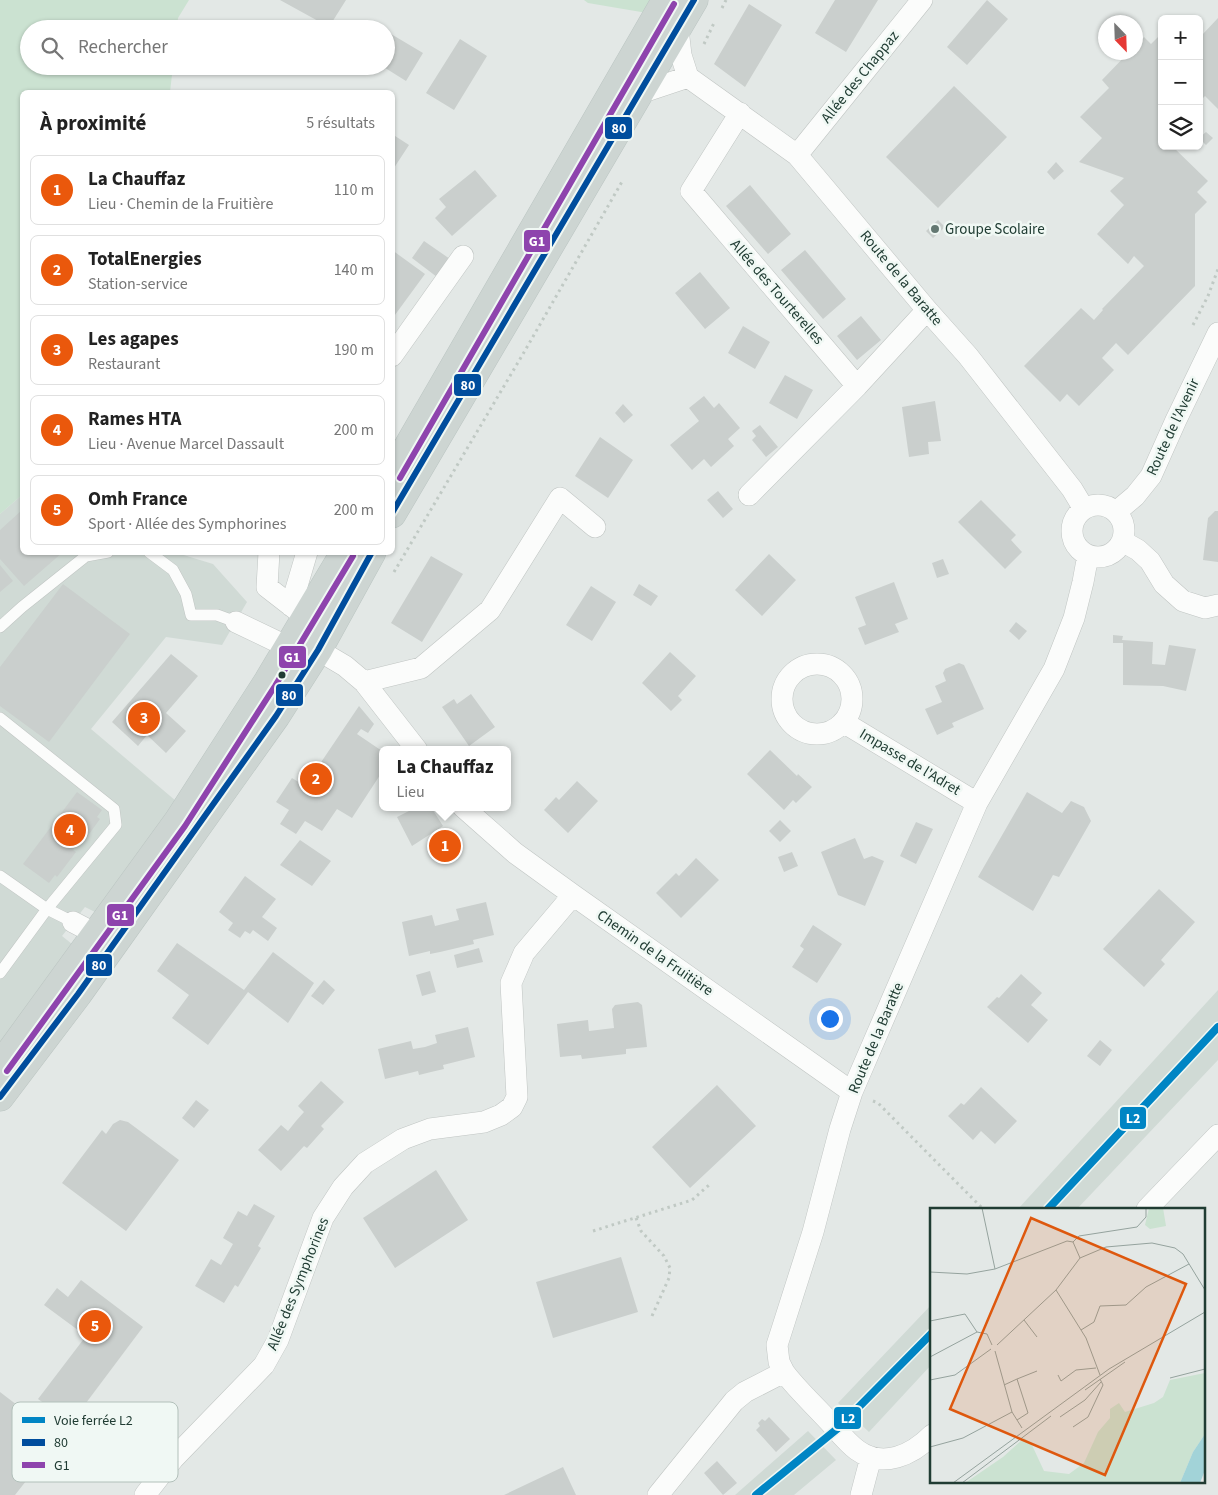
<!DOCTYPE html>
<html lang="fr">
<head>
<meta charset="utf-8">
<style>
	body { margin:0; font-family:"Source Sans 3",sans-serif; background:#f2f2f2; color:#222 }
	.controls { position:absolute; right:15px; top:15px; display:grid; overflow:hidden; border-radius:8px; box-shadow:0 1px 4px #0004 }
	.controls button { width:45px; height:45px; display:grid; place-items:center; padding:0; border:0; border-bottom:1px solid #e0e0e0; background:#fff; color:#222; font:25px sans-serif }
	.compass { position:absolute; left:1098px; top:15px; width:45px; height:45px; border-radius:50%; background:#fff; box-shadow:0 1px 4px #0004; rotate:157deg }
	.you { position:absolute; left:829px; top:1018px; width:18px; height:18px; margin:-12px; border:4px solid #fff; border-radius:50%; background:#1a73e8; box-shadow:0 0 0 8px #1a73e833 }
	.badge { display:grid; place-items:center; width:32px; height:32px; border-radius:50%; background:#ea580c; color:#fff; font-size:16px; font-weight:700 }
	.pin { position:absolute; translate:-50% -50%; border:2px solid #fff; box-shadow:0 1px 5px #0006 }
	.popup { position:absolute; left:379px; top:746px; width:132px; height:65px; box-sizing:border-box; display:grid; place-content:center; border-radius:8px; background:#fff; filter:drop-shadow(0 1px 4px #0005); font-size:16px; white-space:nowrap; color:#767676 }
	.popup b { font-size:19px; color:#222 }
	.popup::after { content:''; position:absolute; left:50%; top:100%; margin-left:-10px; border:10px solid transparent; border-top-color:#fff }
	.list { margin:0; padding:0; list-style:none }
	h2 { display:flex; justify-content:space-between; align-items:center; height:65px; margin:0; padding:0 20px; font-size:21px }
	h2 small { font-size:16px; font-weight:400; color:#767676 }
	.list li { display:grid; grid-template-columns:32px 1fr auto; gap:15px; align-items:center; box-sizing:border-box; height:70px; margin:0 10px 10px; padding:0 10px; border:1px solid #e0e0e0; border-radius:8px }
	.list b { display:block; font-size:19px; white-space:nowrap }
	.list p { margin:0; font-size:16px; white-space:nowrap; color:#767676 }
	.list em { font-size:16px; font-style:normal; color:#767676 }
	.icon { flex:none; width:28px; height:28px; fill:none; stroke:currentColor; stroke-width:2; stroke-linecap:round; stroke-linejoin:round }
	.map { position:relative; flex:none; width:1218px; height:1495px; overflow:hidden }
	.search { position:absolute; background:#fff; box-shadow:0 1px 4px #0004; left:20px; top:20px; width:375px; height:55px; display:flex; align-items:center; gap:12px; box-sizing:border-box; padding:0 18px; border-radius:28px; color:#767676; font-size:19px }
	.panel { position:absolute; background:#fff; box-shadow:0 1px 4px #0004; left:20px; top:90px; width:375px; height:465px; border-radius:8px }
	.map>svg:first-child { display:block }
</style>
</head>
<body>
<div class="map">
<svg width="1218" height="1495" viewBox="0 0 1218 1495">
	<rect width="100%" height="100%" fill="#e3e8e6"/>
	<!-- built -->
	<path fill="#d0dad5" d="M22,495V552L177,553L213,564L247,602L222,645L166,637L91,729L176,801L95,912L85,907L62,936L72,944L0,1043V514Z
		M1218,990V1060L1077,1209H1018Z
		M932,1304V1364L869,1432L838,1403Z
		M808,1431L836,1460L794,1495H735Z"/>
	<!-- green -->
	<path fill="#cbe2d1" d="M0,0H189L178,18L177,29H29V66H173L170,92H22V495L0,514Z
		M584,0H653L647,13L588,3Z"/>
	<!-- building -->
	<path fill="#cacfcd" d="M280,0H346L329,27Z
		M835,0H878L846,52L815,33Z
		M987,0L1008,19L967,65L947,47Z
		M749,4L782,25L745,87L714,64Z
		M1218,18V109L1205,96L1199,102V32L1202,35Z
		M368,20L382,29H363Z
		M386,31L423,53L406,81L382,66H386Z
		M1162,33V146H1172L1208,181L1197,192L1207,202L1195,214V286L1128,355L1116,343L1102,358L1114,370L1079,406L1067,394L1060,402L1024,366L1081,308L1094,320L1103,310L1102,309L1144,266L1134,256L1128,264L1097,234L1124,205L1110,191L1124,178L1079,162L1102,138L1080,117L1109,88L1102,80L1129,52H1136V46L1144,37L1151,44Z
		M460,39L487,56L454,110L426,93Z
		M954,86L1007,137L938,208L886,157Z
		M1206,132L1213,138L1206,145L1199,138Z
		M392,134L409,145L392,171Z
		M1056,162L1064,171L1054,180L1047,172Z
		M475,170L497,196L452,236L435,218L446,207L439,199Z
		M750,185L791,234L768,254L726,206Z
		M938,220L945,227L933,238L926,231Z
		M424,241L450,259L437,277L412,258Z
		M392,250L425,274L392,319Z
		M805,250L846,299L823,319L781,270Z
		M700,272L730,308L705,329L675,293Z
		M861,316L881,340L857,360L837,336Z
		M743,326L770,342L755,369L728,353Z
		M785,375L813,390L797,419L769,403Z
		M704,396L714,408L719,403L740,428L728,439L734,446L711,467L704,459L692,470L670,445L699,421L689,408Z
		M935,401L941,441L928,442L929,454L909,457L902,407Z
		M623,404L633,415L624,423L615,413Z
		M760,425L778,447L766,457L752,440L756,436L752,431Z
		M600,437L633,460L608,498L575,476Z
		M718,491L733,509L723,518L707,500Z
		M981,500L1016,535L1011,540L1022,552L1005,569L958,522Z
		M22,510V552H63L24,586L0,559V530Z
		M1215,511H1218V562L1203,560L1208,518Z
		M769,554L796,580L762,616L735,590Z
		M431,556L463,574L422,642L391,623Z
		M943,559L949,574L937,578L932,563Z
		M0,565L13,581L0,592Z
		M894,582L908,619L895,624L899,632L865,645L858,628L866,625L855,597Z
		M63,584L130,634L49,742L0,706V667Z
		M639,584L658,596L651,606L633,595Z
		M591,586L616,602L592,641L566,625Z
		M1016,622L1027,631L1019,640L1009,631Z
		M1113,635L1123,636L1122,640L1153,642L1152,664L1165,665L1169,645L1196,649L1186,691L1163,686L1123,685V643H1113Z
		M670,652L696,676L678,696L682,700L671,711L642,683Z
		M171,654L198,676L166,713L186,731L166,753L147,735L138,746L112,722Z
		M959,663L964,665L984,709L952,723L954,727L937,735L925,709L942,702L935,686L946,681L943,673L945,669Z
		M471,694L495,727L469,746L442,707L454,699L457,704Z
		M359,706L374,724L368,733L361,729L357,734L382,751V772L352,818L337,809L322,831L305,821L296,834L280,824L289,810L276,802L292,778L305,786Z
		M770,750L797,776L798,774L812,787L796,803L793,800L784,810L747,774Z
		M577,781L598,801L568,833L544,810L556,797L559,800Z
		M77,792L102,810L97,817L100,819L82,844L80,841L73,850L76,852L57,877L55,875L49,883L23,864Z
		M1027,792L1062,813L1071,801L1084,807L1091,821L1059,877L1053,875L1033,911L978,877Z
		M417,807H431L443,826L412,846L397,817Z
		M780,820L791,831L780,842L769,831Z
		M916,822L933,829L916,864L900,856Z
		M447,834L457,841L442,859L432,851Z
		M855,838L864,859L872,856L884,861L865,906L838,895L821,852Z
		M300,840L331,861L312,886L280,865Z
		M792,852L798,866L784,872L778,857Z
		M696,858L719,880L681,918L656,893L676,873L679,876Z
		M245,876L276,899L262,917L277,928L268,941L253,930L250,934L245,931L240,938L228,930L233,923L219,912Z
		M1159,889L1195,922L1161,960L1165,964L1144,987L1103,949Z
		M486,902L494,935L473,940L474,944L440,952L430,954V951L409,956L402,922L432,915L435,926L459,920L456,909Z
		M813,925L842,944L817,983L792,967L804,949L800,946Z
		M177,943L244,990L273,952L314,983L288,1023L248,992L208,1045L172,1018L189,995L157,971Z
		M479,948L483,962L457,968L454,955Z
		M430,971L436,992L422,996L416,975Z
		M1021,974L1042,993L1031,1005L1048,1020L1028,1043L987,1007L997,997L999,998Z
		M324,980L335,990L323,1005L311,996Z
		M638,1002L642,1005L647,1047L626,1049V1054L582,1059L581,1055L560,1057L557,1024L588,1020L589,1031L614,1028L612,1009L615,1005Z
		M468,1027L475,1057L443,1065L444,1069L431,1072L419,1075L418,1071L385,1079L378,1049L411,1041L413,1049L425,1047L437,1043L435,1035Z
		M1100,1040L1112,1050L1100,1066L1087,1056Z
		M321,1081L344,1102L321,1126L324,1129L307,1148L304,1146L281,1171L258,1150L281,1125L288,1131L296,1121L304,1112L298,1106Z
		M717,1085L756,1126L690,1188L652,1147Z
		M981,1087L1017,1121L995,1144L981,1131L973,1140L948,1116L961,1103L964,1105Z
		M196,1100L209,1110L194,1128L182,1118Z
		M120,1120L128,1122L179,1160L126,1231L62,1183L102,1130L106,1134L113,1124Z
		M436,1170L468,1220L395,1268L363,1218Z
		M254,1204L275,1216L258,1246L261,1248L238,1287L235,1285L224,1303L195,1286L211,1259L221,1265L233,1244L223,1238L238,1211L247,1216Z
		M621,1257L638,1312L553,1338L536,1282Z
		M81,1280L143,1327L71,1423L38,1399L86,1336L44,1305L57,1288L68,1297Z
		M0,1392L60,1438L15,1495H0Z
		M769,1417L790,1439L776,1452L756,1430L760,1426L758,1423L762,1419L765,1421Z
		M717,1461L737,1483L723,1495L704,1473Z
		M563,1467L576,1495H504Z"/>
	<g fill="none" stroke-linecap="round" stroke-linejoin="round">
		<!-- lane casing -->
		<g stroke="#c0c5c3" stroke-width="12">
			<path id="lane" d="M149,552L173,570L186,594L191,615H217L236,622
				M0,627L22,607L86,556L108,552
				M0,718L114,809L116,825L47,909L0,973
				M0,876L47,909L73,922"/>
		</g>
		<!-- street casing -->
		<g stroke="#c0c5c3" stroke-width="22">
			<path id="street" d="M678,29L681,55L688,77
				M688,77L797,155L927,310L968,356L1072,489L1084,509
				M640,93L688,77
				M740,113L691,191L857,386L927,310
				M797,155L922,0
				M392,356L463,256
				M749,495L857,386
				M1072 531a26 26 0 1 1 52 0a26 26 0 1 1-52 0Z
				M1116,512L1135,496L1151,476L1176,420L1218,333
				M1122,541L1138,550L1150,561L1164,584L1183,601L1205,608L1218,605
				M269,552L267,587L307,618
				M291,606L307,552
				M236,622L288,647
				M318,650L345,666L364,682L417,750
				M782 699a35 35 0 1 1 70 0a35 35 0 1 1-70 0Z
				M364,682L421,668L490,610L560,498L595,527
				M843,722L977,803
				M463,807L515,853L573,895L852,1092
				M73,922L96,934
				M1147,1209L1218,1135
				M784,1372C796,1388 811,1402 825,1417C835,1427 845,1441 857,1450C883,1469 912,1455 932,1435
				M145,1495L173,1459L264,1365L278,1340L323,1218L343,1187L365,1163L403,1139L430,1129L484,1122L501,1115L512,1107L517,1097L511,983L524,953L573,895
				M658,1495L734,1401L745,1392L784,1372L779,1362L777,1345L813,1232L840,1129L852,1092L977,803L1054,669L1074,618L1083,582L1088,555
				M861,1495L871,1457"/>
		</g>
		<!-- primary casing -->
		<g stroke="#bbc5c2" stroke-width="29">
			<path id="primary" d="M392,474L666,0
				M392,514L694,0
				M0,1066L178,821L268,681L345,552
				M0,1097L78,994L276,716L318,650L372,552"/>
		</g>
		<!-- path -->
		<path stroke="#c0c9c4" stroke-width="3" stroke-dasharray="2.5 4" stroke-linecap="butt" d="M722,8L726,0
			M704,44L714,23
			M1193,325L1208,296L1218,269
			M394,572L523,354L623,180
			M873,1101L878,1103L983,1209
			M636,1218L641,1231L664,1256L670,1268L669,1278L652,1316
			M593,1231L692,1200L709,1185"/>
		<!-- lane -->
		<use href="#lane" stroke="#fbfcfb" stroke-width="11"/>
		<!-- street -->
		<use href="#street" stroke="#fbfcfb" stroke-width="21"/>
		<!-- primary -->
		<use href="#primary" stroke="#cdd5d2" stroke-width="28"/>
		<!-- bus-1 casing -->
		<g stroke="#f0f8f4" stroke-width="10">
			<path id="bus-1" d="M392,513L694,0
				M0,1097L78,994L276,716L318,650L372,552"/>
		</g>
		<!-- bus-2 casing -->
		<g stroke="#f0f8f4" stroke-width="10">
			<path id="bus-2" d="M400,478L674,4
				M7,1071L185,826L275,686L353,556"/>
		</g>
		<!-- bus-1 -->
		<use href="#bus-1" stroke="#004d9d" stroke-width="6"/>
		<!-- bus-2 -->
		<use href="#bus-2" stroke="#8e44ad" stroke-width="6"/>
		<!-- rail-1 casing -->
		<g stroke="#f0f8f4" stroke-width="11">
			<path id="rail-1" d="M1048,1209L1218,1027
				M756,1495L837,1429L932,1333"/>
		</g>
		<!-- rail-1 -->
		<use href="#rail-1" stroke="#0085c4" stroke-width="8"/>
	</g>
	<!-- markers -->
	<circle fill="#647872" stroke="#f0f8f4" stroke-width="2" cx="935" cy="229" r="5"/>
	<circle fill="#203c33" stroke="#f0f8f4" stroke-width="2" cx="282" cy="675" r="4.5"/>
	<g text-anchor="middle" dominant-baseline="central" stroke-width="5" stroke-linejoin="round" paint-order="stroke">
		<!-- street labels -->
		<g font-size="15" fill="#203c33" stroke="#f0f8f4">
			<text transform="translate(860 77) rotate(-51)">Allée des Chappaz</text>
			<text transform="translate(901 278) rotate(50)">Route de la Baratte</text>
			<text transform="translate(777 292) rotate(49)">Allée des Tourterelles</text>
			<text transform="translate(1173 427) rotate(-65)">Route de l'Avenir</text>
			<text transform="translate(910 762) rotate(31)">Impasse de l'Adret</text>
			<text transform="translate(655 953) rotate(35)">Chemin de la Fruitière</text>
			<text transform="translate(876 1038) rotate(-67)">Route de la Baratte</text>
			<text transform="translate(298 1284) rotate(-68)">Allée des Symphorines</text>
		</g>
		<!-- poi labels -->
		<g font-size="15" fill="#203c33" stroke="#f0f8f4" text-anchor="start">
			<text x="945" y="229">Groupe Scolaire</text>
		</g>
	</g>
	<!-- overview -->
	<g transform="translate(930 1208)">
		<rect width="275" height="275" fill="#e3e8e6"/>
		<path d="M219,0H233L236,18L220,21L215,17ZM275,165V226L263,244L250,275H35L73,249L94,230L101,235L114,263L139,266L154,255L168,224L180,210V201L189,195L195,204L224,195L233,189L240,172Z" fill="#cbe2d1"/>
		<path d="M275,226V262L270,275H250L263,244Z" fill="#a2d3d8"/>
		<path fill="none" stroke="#95a39e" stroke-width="1" d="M52,0L65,61M143,34L149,28L207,19L216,9V0M143,34L150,50M0,64L37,66L65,61L137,33L143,34M126,82L156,130L170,167M94,112L107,129M0,113L35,106L47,124M151,122L164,114L170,98L196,97L216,79L259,56M67,137L126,82L150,50L176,39L222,35L245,40L253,46L275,82M65,143L82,204L92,220M0,149L47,124L57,126L62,137M128,167L131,173L146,162L166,160M240,170L275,161M87,171L107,163M0,172L25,167L61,141M74,177L87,171L98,205L87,212M155,182L195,154M130,209L155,192L171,174M143,219L158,209L173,177L170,171M0,239L33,230L82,204M23,275L179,161L275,104M32,275L121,208"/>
		<path fill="#de580e" fill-opacity="0.15" stroke="#de580e" stroke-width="2.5" d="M101,10L256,76L175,267L20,201Z"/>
		<rect width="275" height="275" fill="none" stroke="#203c33" stroke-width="2.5"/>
	</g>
	<!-- legend -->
	<rect x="12" y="1402" width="166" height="80" rx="8" fill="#f0f8f4" stroke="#b2c0ba" stroke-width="1"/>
	<rect x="22" y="1417" width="23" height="6" fill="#0085c4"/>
	<rect x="22" y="1439" width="23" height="7" fill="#004d9d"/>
	<rect x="22" y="1462" width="23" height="6" fill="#8e44ad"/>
	<g font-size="14" fill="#203c33">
		<text x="54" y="1425">Voie ferrée L2</text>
		<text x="54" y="1447">80</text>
		<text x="54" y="1470">G1</text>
	</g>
	<g stroke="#f0f8f4" stroke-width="2">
		<rect x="604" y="116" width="29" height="24" rx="5" fill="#004d9d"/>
		<rect x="523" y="229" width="28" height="24" rx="5" fill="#8e44ad"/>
		<rect x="453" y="373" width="29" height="24" rx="5" fill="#004d9d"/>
		<rect x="278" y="645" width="29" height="24" rx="5" fill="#8e44ad"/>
		<rect x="275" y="683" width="29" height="24" rx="5" fill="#004d9d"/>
		<rect x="106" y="903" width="29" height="24" rx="5" fill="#8e44ad"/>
		<rect x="85" y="953" width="28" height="24" rx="5" fill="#004d9d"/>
		<rect x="1119" y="1106" width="28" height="24" rx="5" fill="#0085c4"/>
		<rect x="833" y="1406" width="29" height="24" rx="5" fill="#0085c4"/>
	</g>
	<g font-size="14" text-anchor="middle" font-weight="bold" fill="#fff">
		<text x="619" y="133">80</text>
		<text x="537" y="246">G1</text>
		<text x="468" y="390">80</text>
		<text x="292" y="662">G1</text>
		<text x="289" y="700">80</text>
		<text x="120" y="920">G1</text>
		<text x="99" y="970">80</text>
		<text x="1133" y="1123">L2</text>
		<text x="848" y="1423">L2</text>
	</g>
</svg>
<div class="controls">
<button>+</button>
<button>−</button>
<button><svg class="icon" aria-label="layers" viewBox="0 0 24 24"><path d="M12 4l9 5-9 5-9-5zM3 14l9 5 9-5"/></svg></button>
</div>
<svg class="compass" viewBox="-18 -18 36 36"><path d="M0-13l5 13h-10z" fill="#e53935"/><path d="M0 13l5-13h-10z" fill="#767676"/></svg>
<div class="you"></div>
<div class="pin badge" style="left:445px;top:846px">1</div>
<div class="popup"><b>La Chauffaz</b>Lieu</div>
<div class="pin badge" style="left:316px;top:779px">2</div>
<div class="pin badge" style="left:144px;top:718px">3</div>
<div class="pin badge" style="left:70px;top:830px">4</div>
<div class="pin badge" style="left:95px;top:1326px">5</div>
<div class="search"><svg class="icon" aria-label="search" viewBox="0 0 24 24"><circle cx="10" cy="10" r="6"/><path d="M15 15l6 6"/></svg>Rechercher</div>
<section class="panel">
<h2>À proximité<small>5 résultats</small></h2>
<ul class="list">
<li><span class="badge">1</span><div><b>La Chauffaz</b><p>Lieu · Chemin de la Fruitière</p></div><em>110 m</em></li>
<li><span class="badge">2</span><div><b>TotalEnergies</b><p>Station-service</p></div><em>140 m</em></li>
<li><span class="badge">3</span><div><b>Les agapes</b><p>Restaurant</p></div><em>190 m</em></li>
<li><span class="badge">4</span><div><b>Rames HTA</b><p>Lieu · Avenue Marcel Dassault</p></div><em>200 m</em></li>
<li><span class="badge">5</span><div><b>Omh France</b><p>Sport · Allée des Symphorines</p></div><em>200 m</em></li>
</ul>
</section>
</div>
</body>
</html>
